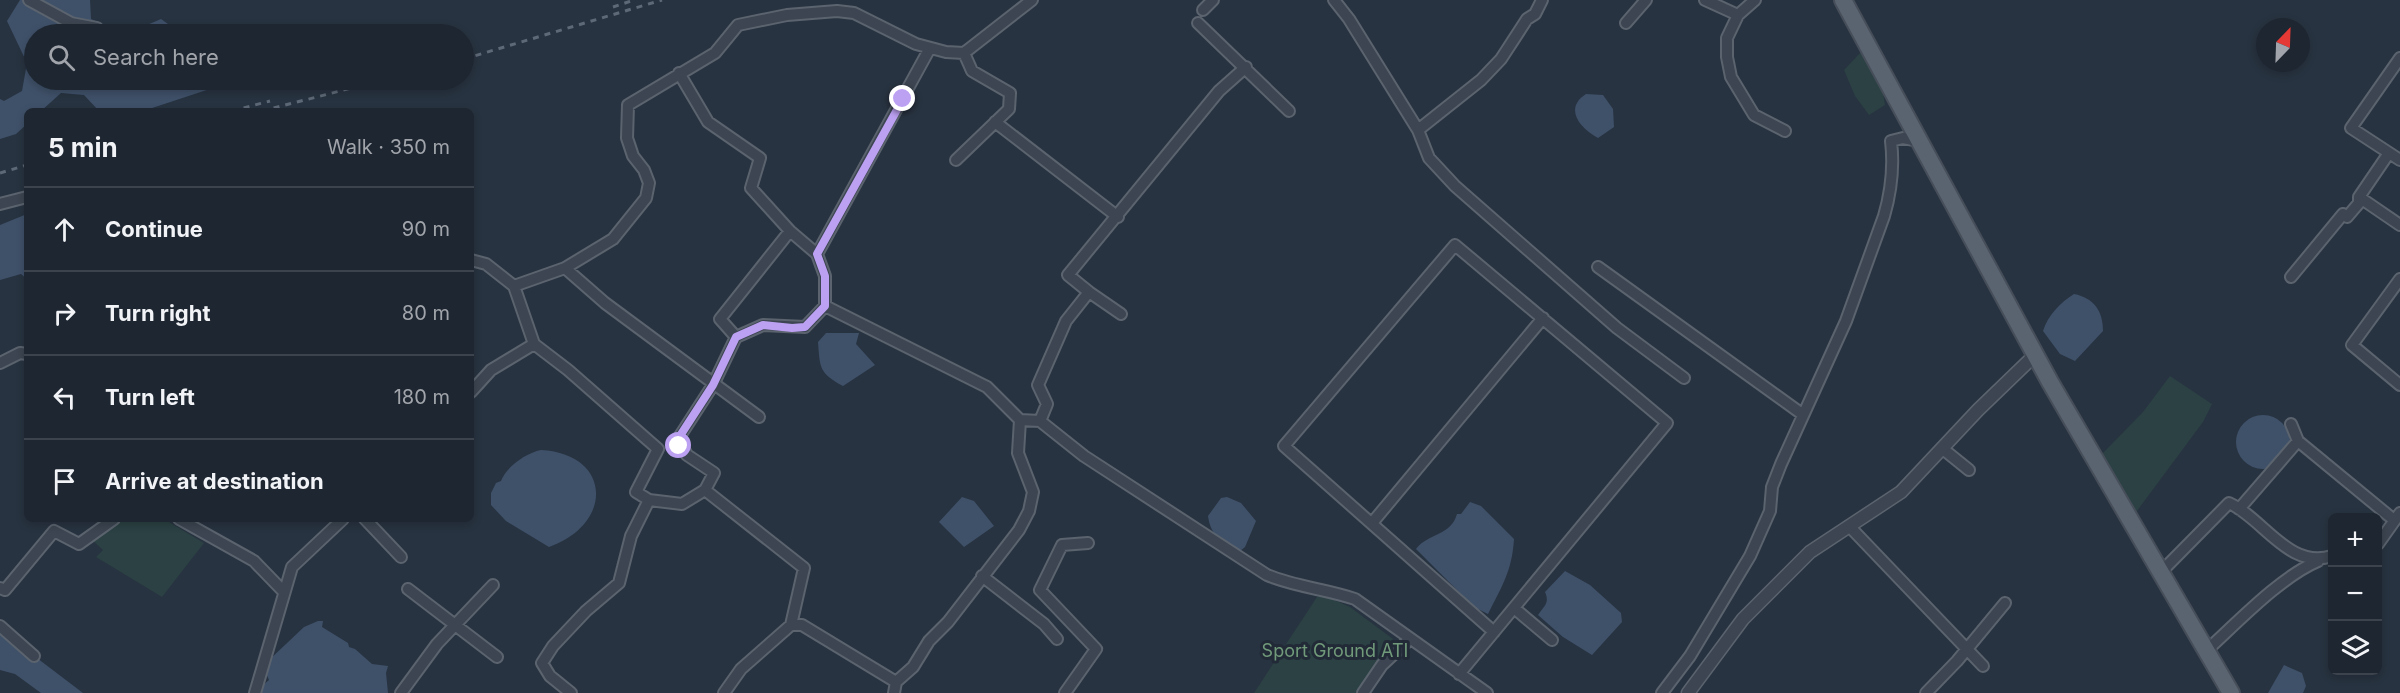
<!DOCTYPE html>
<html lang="en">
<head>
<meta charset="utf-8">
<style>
	body { margin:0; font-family:Inter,sans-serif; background:#2b323d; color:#f1f3f6 }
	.controls { position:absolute; right:18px; bottom:18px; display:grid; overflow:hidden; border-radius:9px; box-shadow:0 3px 9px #0003 }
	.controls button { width:54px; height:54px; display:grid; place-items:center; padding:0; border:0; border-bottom:2px solid #3c434d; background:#1e2631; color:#f1f3f6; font:30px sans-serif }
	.compass { position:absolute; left:2256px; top:18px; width:54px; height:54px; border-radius:50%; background:#1e2631; box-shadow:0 3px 9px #0003; rotate:23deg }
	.stop { position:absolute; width:18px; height:18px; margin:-14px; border:4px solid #bca0f2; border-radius:50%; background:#fff }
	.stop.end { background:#bca0f2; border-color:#fff; box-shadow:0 2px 6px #0008 }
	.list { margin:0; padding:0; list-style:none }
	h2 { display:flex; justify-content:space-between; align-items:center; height:78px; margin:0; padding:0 24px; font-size:26px }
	h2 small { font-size:20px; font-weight:400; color:#a1a5ab }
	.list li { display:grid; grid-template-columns:39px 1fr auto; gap:18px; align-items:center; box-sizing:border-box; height:84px; padding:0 24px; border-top:2px solid #3c434d }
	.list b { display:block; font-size:22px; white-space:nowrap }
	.list em { font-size:20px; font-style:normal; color:#a1a5ab }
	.icon { flex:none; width:33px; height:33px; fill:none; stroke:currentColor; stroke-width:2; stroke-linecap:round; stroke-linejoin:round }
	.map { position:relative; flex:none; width:2400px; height:693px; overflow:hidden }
	.search { position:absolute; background:#1e2631; box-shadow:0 3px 9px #0003; left:24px; top:24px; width:450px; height:66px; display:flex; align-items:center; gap:15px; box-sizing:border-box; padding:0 21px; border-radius:33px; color:#a1a5ab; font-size:22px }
	.panel { position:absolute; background:#1e2631; box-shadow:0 3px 9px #0003; left:24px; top:108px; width:450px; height:414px; border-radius:9px }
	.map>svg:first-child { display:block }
</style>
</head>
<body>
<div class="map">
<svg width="2400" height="693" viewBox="0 0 2400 693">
	<rect width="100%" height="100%" fill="#283341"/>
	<!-- green -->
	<path fill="#2b4143" d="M1861,52L1881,80L1885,105L1869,115L1855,96L1844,70Z
		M2170,376L2212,404L2203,422L2134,515L2102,454L2143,412Z
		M119,519H164L204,543L162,597L96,557L103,550L92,540Z
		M1323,595L1350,607L1393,639L1362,693H1254L1317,597Z"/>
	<!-- water -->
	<path fill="#3f5169" d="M20,0H90L91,19L126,34L161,19L182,34H34V80H232L231,82L143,111H99L84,95L61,93L41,111H27V124L16,134L0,139V99L4,101L22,91L27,63L7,21Z
		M1586,94L1603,95L1613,109L1614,127L1598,138C1579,128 1564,108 1586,94Z
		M27,214V279L21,274L0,280V225Z
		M2074,294C2094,298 2103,311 2103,331L2075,361L2060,354L2043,331C2048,315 2060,303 2074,294Z
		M826,333H859L856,344L875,365L843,386C819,373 820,368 818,342Z
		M2236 442a27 27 0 1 1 54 0a27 27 0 1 1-54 0Z
		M541,450C612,454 614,524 549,547L506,521L491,505V493L496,483L501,481C506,467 526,453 541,450Z
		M962,497L974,501L994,526L964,547L939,522Z
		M1227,497L1241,503L1256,521L1245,547L1240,551C1222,542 1211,537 1208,516L1221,498Z
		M1470,502L1481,506L1514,539C1512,571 1502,586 1488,614L1474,607L1416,549C1428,533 1451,536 1457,514H1461Z
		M1565,571L1590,585L1621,613L1622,622L1592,655L1563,637L1538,615C1544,606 1550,603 1545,592Z
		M318,621H323L322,627L348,643L349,647L355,649L372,664L388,666L386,673L388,693H261L262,686L269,680L266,673L268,661L304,627Z
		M0,630L83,693H41L15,674L0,670Z
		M2284,665L2302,673L2306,686L2303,693H2268Z"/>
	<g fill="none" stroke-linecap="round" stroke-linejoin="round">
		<!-- minor casing -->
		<g stroke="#5a636e" stroke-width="14">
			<path id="minor" d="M29,0L71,23L97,28
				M1334,0L1349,19L1418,130L1429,158L1455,186L1617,328L1684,378
				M1705,0L1738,15
				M1755,0L1738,15L1727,38V57L1731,77L1754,115L1785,131
				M1203,10L1213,0
				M1198,23L1289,111
				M1626,23L1646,0
				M2400,58L2351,128L2400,160
				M679,73L708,122L760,158L751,188L790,231L817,254L825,276V306L805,327L763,325L736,337L713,385L678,439L687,455L714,473L705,490L804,568L791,625
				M995,122L1118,217
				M1418,130L1481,80L1501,59L1527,19L1535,14L1542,0
				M956,160L1009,109L1010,93L972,71L964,53
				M2359,197L2400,225
				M0,204L27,197
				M817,254L930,48
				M471,260L486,264L514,286L534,344L568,370L658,449L636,492L649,500
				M1598,267L1802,414
				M565,268L605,303L759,417
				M2291,277L2343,214L2347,217L2359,203V197L2389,153
				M2400,279L2352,345L2400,385
				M514,286L565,268L613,239L646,198L649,183L644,170L633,156L627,138L628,105L715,53L738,25L787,15L837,11L854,13L916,44L946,52L964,53L1032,0
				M1089,292L1121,314
				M825,306L987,387L1020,420L1018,453L1033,492L1029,511L1019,530L948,622L929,641L913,667L896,682L894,693
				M736,337L720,319L790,231
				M0,363L20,353L27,354
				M471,392L491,370L534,344
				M1020,420L1040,421L1047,404L1038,385L1066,321L1089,292L1068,275L1219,91L1246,67
				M1040,421L1084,456L1267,575C1296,587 1326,589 1355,599L1487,693
				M2298,441L2394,520
				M1943,449L1969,470
				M2239,509L2298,441L2291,424
				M179,519L254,561L284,592
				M365,519L401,557
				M1372,523L1543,318
				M1849,526L1983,666
				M2378,544L2400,513
				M2160,573L2229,503C2264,519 2289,570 2332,556
				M982,576L1044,624L1057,639
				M0,588L5,590L54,531L79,544L114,519
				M408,589L497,657
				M1514,608L1552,640
				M0,626L34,656
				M2205,652C2236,624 2280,577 2318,561
				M1459,674L1667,423L1455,245L1284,446L1494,632
				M255,693L292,567L343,519
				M401,693L437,644L493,585
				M571,693L550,676L542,663L553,646L586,611L619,583L631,536L649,500L682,504L705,490
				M724,693L741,669L791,625H802L896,682
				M1065,693L1096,649L1040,590L1062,545L1088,543
				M1363,693L1382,665L1410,639
				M1662,693L1690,656L1750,556L1770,511L1772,487L1781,464L1846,321L1884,216C1891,192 1894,166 1891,141L1903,138L1918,141
				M1926,693L1957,661L2005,603"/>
		</g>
		<!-- tertiary casing -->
		<g stroke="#5a636e" stroke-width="15">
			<path id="tertiary" d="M1688,693L1743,619L1810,552L1901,492L1978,410L2035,355"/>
		</g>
		<!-- primary casing -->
		<g stroke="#464e5a" stroke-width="20">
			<path id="primary" d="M1843,0L2050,382L2231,693"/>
		</g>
		<!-- minor -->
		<use href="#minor" stroke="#3c4551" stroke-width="10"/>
		<!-- tertiary -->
		<use href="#tertiary" stroke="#3c4551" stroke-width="12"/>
		<!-- primary -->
		<use href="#primary" stroke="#5a6471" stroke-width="16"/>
		<!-- rail -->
		<path stroke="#5e6977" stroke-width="3" stroke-dasharray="6 6" stroke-linecap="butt" d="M613,7L634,0
			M464,59L662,0
			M232,111L270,101
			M262,111L383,80
			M0,173L27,165"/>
	</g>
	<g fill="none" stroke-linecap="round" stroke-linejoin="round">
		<!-- route -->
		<path stroke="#bca0f2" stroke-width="8" d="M679,446L678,439L713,385L736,337L763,325L792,328L805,327L825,306V276L817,254L903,99"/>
	</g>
	<g text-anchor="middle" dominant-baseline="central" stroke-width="6" stroke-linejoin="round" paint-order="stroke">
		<!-- park labels -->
		<g font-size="18" fill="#719a7a" stroke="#212a36">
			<text x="1335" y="650">Sport Ground ATI</text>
		</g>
	</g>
</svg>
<div class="controls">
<button>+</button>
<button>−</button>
<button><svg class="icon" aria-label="layers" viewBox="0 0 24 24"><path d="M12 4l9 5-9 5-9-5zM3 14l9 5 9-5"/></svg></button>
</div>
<svg class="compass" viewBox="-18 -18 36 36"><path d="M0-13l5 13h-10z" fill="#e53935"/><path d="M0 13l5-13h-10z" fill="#a1a5ab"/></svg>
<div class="stop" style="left:679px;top:446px"></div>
<div class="stop end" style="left:903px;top:99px"></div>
<div class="search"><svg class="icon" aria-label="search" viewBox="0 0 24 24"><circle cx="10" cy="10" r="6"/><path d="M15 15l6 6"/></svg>Search here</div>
<section class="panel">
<h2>5 min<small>Walk · 350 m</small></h2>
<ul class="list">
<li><svg class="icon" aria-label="ahead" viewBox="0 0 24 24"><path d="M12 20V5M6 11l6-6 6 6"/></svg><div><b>Continue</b></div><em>90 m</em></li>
<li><svg class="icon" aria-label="right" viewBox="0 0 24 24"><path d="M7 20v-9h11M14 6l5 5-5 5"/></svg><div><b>Turn right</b></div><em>80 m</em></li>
<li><svg class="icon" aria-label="left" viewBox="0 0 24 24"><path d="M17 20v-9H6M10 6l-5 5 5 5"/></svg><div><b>Turn left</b></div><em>180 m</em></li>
<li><svg class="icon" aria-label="arrive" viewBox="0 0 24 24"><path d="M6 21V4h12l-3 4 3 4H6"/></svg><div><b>Arrive at destination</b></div></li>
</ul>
</section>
</div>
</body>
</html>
